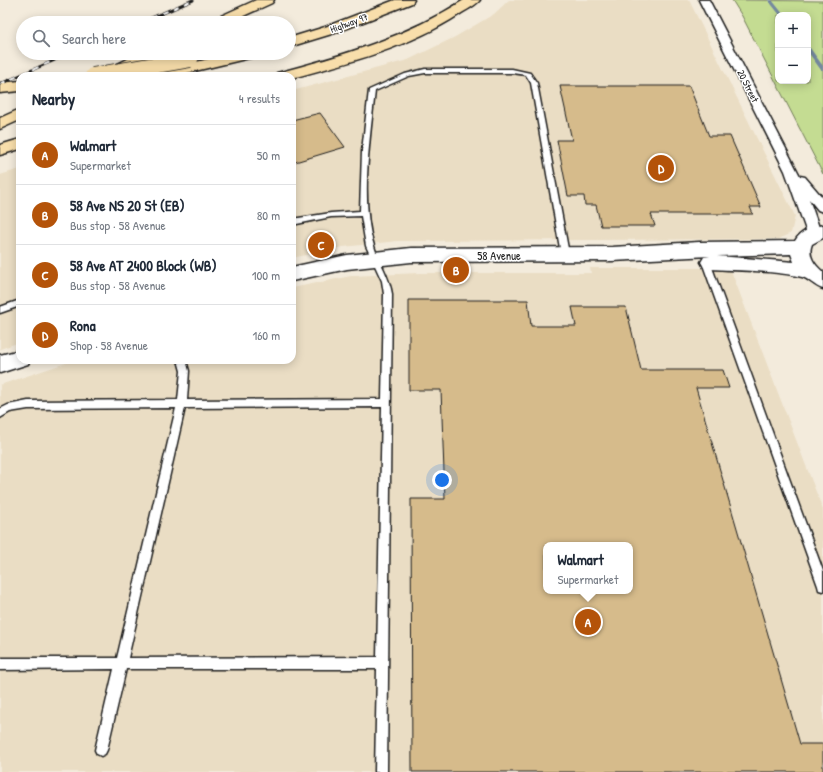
<!DOCTYPE html>
<html lang="en">
<head>
<meta charset="utf-8">
<style>
	body { margin:0; font-family:"Patrick Hand",sans-serif; background:#f2f2f3; color:#1f2937 }
	.controls { position:absolute; right:12px; top:12px; display:grid; overflow:hidden; border-radius:8px; box-shadow:0 2px 10px #0003 }
	.controls button { width:36px; height:36px; display:grid; place-items:center; padding:0; border:0; border-bottom:1px solid #e0e1e3; background:#fff; color:#1f2937; font:20px sans-serif }
	.you { position:absolute; left:442px; top:480px; width:14px; height:14px; margin:-10px; border:3px solid #fff; border-radius:50%; background:#1a73e8; box-shadow:0 0 0 6px #1a73e833 }
	.badge { display:grid; place-items:center; width:26px; height:26px; border-radius:50%; background:#b45309; color:#fff; font-size:13px; font-weight:700 }
	.pin { position:absolute; translate:-50% -50%; border:2px solid #fff; box-shadow:0 1px 4px #0006 }
	.popup { position:absolute; left:543px; top:542px; width:90px; height:52px; box-sizing:border-box; display:grid; place-content:center; border-radius:8px; background:#fff; filter:drop-shadow(0 1px 3px #0005); font-size:13px; white-space:nowrap; color:#747a83 }
	.popup b { font-size:15px; color:#1f2937 }
	.popup::after { content:''; position:absolute; left:50%; top:100%; margin-left:-8px; border:8px solid transparent; border-top-color:#fff }
	.list { margin:0; padding:0; list-style:none }
	h2 { display:flex; justify-content:space-between; align-items:center; height:52px; margin:0; padding:0 16px; font-size:17px }
	h2 small { font-size:13px; font-weight:400; color:#747a83 }
	.list li { display:grid; grid-template-columns:26px 1fr auto; gap:12px; align-items:center; box-sizing:border-box; height:60px; padding:0 16px; border-top:1px solid #e0e1e3 }
	.list b { display:block; font-size:15px; white-space:nowrap }
	.list p { margin:0; font-size:13px; white-space:nowrap; color:#747a83 }
	.list em { font-size:13px; font-style:normal; color:#747a83 }
	.icon { flex:none; width:22px; height:22px; fill:none; stroke:currentColor; stroke-width:2; stroke-linecap:round; stroke-linejoin:round }
	.map { position:relative; flex:none; width:823px; height:772px; overflow:hidden }
	.search { position:absolute; background:#fff; box-shadow:0 2px 10px #0003; left:16px; top:16px; width:280px; height:44px; display:flex; align-items:center; gap:10px; box-sizing:border-box; padding:0 14px; border-radius:22px; color:#747a83; font-size:15px }
	.panel { position:absolute; background:#fff; box-shadow:0 2px 10px #0003; left:16px; top:72px; width:280px; height:292px; border-radius:12px }
	.map>svg:first-child { display:block }
</style>
</head>
<body>
<div class="map">
<svg width="823" height="772" viewBox="0 0 823 772">
	<rect width="100%" height="100%" fill="#f3ebdc"/>
	<filter id="ink" filterUnits="userSpaceOnUse"><feTurbulence type="fractalNoise" baseFrequency=".025" numOctaves="2"/><feDisplacementMap in="SourceGraphic" scale="8" xChannelSelector="R" yChannelSelector="G"/><feConvolveMatrix kernelMatrix="1 2 1 2 8 2 1 2 1" color-interpolation-filters="sRGB"/></filter>
	<g filter="url(#ink)">
		<!-- built -->
		<path fill="#eaddc4" fill-rule="evenodd" d="M509,0H689L795,216L791,233L778,239L397,241L343,247L292,258V91L408,60L455,37L494,14Z
			M20,169V342L0,349V175Z
			M590,268H730L823,510V772H0V385L75,360H292V288L297,287L351,276L420,273H591ZM546,545H630V591H546Z"/>
		<!-- green -->
		<path fill="#c4dc92" stroke="#707c57" fill-rule="evenodd" d="M732,0L823,1V174L742,16ZM778,15H808V81H778Z"/>
		<g fill="none" stroke-linecap="round" stroke-linejoin="round">
			<!-- stream -->
			<path fill="#74899f" fill-rule="evenodd" d="M768,0H772L784,15H780Z
				M808,48H810L823,66V70H821L808,52Z"/>
		</g>
		<!-- building -->
		<path fill="#d6bb8b" stroke="#1c1c1c" fill-rule="evenodd" d="M560,86H689L709,136H730L761,207H750L753,214H651L655,226H601L596,205H585L584,196H568L557,140H572Z
			M320,113L345,147L292,163V120Z
			M409,300H528L531,326H576L572,307H626L641,370H723L729,388H696L800,744H823V772H412L411,499H445L441,390H409ZM546,545H630V591H546Z"/>
		<g fill="none" stroke-linecap="round" stroke-linejoin="round">
			<!-- lane casing -->
			<g stroke="#1c1c1c" stroke-width="3">
				<path id="lane" d="M425,69H512L530,73L537,83L569,254L565,257L561,254L531,83L526,75L512,73H425L409,76L375,91C370,137 360,202 374,246C379,263 389,275 392,294L387,772H375L377,669H126L107,750L105,754L101,756L97,754L95,750L114,669L0,670V658H117L176,408L28,409L10,412L0,418V409L8,405L28,401L178,400L181,371L178,360H186L189,371L187,400L382,399L384,294L382,281L366,246L361,216L331,217L292,225V219L331,213L360,211L362,151L369,90L405,74ZM382,407L377,657L128,658L185,408Z
					M706,259L710,262L823,571V591L819,590L818,586L702,262Z
					M20,300V306L0,313V307Z"/>
			</g>
			<!-- street casing -->
			<g stroke="#1c1c1c" stroke-width="3">
				<path id="street" d="M699,0H709L800,176L805,177L823,198V212L818,210L809,199L821,233L819,236L814,238L809,236L807,233L785,171Z"/>
			</g>
			<!-- secondary casing -->
			<g stroke="#1c1c1c" stroke-width="3">
				<path id="secondary" d="M823,225V238L812,244C807,256 815,265 823,272V289C815,287 808,278 802,277C773,270 741,271 711,269L704,267L701,262L704,257L710,256L612,261L411,262L347,269L292,281V267L347,255L411,248L612,247L699,242L795,241C801,230 812,228 823,225ZM791,254L794,262L717,256Z
					M20,350V360H30L28,364L0,373V355Z"/>
			</g>
			<!-- highway casing -->
			<g stroke="#1c1c1c" stroke-width="3">
				<path id="highway" d="M256,0H274L272,3L228,23H210L212,20Z
					M395,0H414L412,3L335,33L289,47V38L325,27Z
					M464,0H480C475,6 466,10 460,14C410,47 349,63 292,78V76H274L277,73C342,56 406,37 464,0Z
					M140,53H159L157,56L116,76H102L101,74L103,71Z
					M234,53H260L258,56L174,76H147L150,73Z
					M20,81V91L0,93V83Z
					M20,109V120L0,129V118Z
					M20,139V149L0,155V145Z"/>
			</g>
			<!-- lane -->
			<use href="#lane" fill="#fff" fill-rule="evenodd"/>
			<!-- street -->
			<use href="#street" fill="#fff" fill-rule="evenodd"/>
			<!-- secondary -->
			<use href="#secondary" fill="#fff" fill-rule="evenodd"/>
			<!-- highway -->
			<use href="#highway" fill="#f8deab" fill-rule="evenodd"/>
			<!-- rail casing -->
			<g stroke="#1c1c1c" stroke-width="3">
				<path id="rail" d="M140,23L193,0
					M0,84L71,53"/>
			</g>
			<!-- rail -->
			<use href="#rail" stroke="#fff" stroke-width="2" stroke-dasharray="6" stroke-linecap="butt"/>
			<!-- highway-bridge casing -->
			<g stroke="#1c1c1c" stroke-width="18" stroke-linecap="butt">
				<path id="highway-bridge" d="M93,76L190,59"/>
			</g>
			<!-- highway-bridge -->
			<use href="#highway-bridge" stroke="#f8deab" stroke-width="16"/>
		</g>
	</g>
	<g text-anchor="middle" dominant-baseline="central" stroke-width="3" stroke-linejoin="round" paint-order="stroke">
		<!-- far-street labels -->
		<g font-size="10" fill="#1c1c1c" stroke="#fff">
			<text transform="translate(349 23) rotate(-20)">Highway 97</text>
			<text transform="translate(748 86) rotate(63)">20 Street</text>
		</g>
		<!-- street labels -->
		<g font-size="12" fill="#1c1c1c" stroke="#fff">
			<text x="499" y="255">58 Avenue</text>
		</g>
	</g>
</svg>
<div class="controls">
<button>+</button>
<button>−</button>
</div>
<div class="you"></div>
<div class="pin badge" style="left:588px;top:622px">A</div>
<div class="popup"><b>Walmart</b>Supermarket</div>
<div class="pin badge" style="left:456px;top:270px">B</div>
<div class="pin badge" style="left:321px;top:245px">C</div>
<div class="pin badge" style="left:661px;top:168px">D</div>
<div class="search"><svg class="icon" aria-label="search" viewBox="0 0 24 24"><circle cx="10" cy="10" r="6"/><path d="M15 15l6 6"/></svg>Search here</div>
<section class="panel">
<h2>Nearby<small>4 results</small></h2>
<ul class="list">
<li><span class="badge">A</span><div><b>Walmart</b><p>Supermarket</p></div><em>50 m</em></li>
<li><span class="badge">B</span><div><b>58 Ave NS 20 St (EB)</b><p>Bus stop · 58 Avenue</p></div><em>80 m</em></li>
<li><span class="badge">C</span><div><b>58 Ave AT 2400 Block (WB)</b><p>Bus stop · 58 Avenue</p></div><em>100 m</em></li>
<li><span class="badge">D</span><div><b>Rona</b><p>Shop · 58 Avenue</p></div><em>160 m</em></li>
</ul>
</section>
</div>
</body>
</html>
